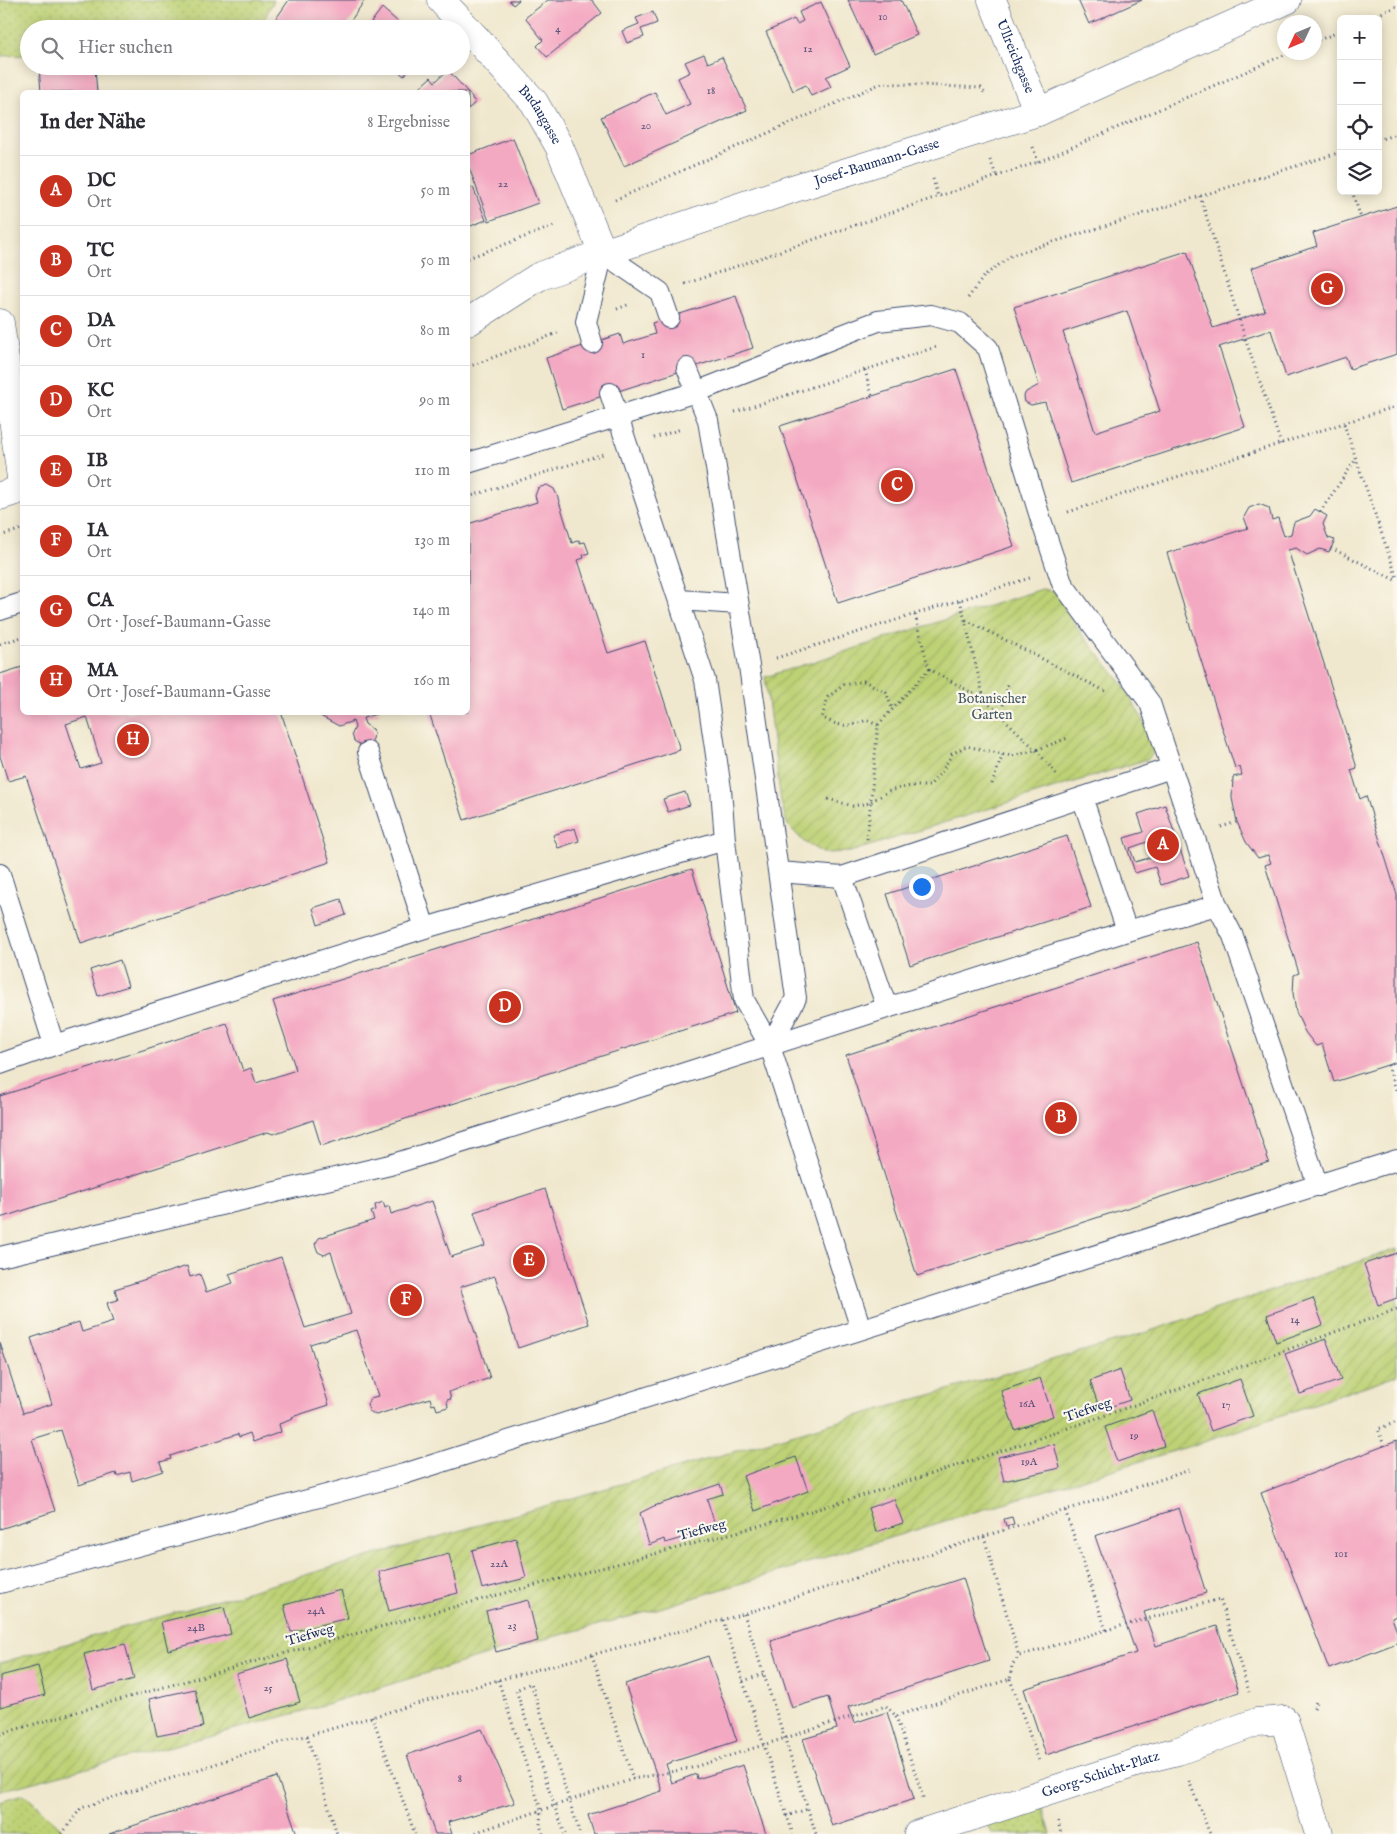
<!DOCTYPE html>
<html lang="de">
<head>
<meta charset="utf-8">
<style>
	body { margin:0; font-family:"IM FELL English",serif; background:#f2f2f3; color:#2b2b33 }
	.controls { position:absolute; right:15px; top:15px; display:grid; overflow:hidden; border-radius:8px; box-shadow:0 2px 12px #0003 }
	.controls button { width:45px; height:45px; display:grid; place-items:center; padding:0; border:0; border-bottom:1px solid #e1e1e2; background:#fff; color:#2b2b33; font:25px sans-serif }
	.compass { position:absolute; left:1277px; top:15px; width:45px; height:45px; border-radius:50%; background:#fff; box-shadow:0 2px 12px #0003; rotate:226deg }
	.you { position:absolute; left:921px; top:886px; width:18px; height:18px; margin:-12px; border:4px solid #fff; border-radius:50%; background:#1a73e8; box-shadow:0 0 0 8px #1a73e833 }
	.badge { display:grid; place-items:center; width:32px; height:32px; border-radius:50%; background:#c8321e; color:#fff; font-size:16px; font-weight:700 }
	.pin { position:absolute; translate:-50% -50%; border:2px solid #fff; box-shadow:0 1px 5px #0006 }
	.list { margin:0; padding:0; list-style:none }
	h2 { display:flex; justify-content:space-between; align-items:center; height:65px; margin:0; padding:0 20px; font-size:21px }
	h2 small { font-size:16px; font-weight:400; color:#7c7c81 }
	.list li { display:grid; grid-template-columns:32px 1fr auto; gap:15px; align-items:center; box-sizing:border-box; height:70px; padding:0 20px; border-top:1px solid #e1e1e2 }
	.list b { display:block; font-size:19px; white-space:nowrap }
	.list p { margin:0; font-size:16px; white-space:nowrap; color:#7c7c81 }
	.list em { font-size:16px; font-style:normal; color:#7c7c81 }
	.icon { flex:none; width:28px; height:28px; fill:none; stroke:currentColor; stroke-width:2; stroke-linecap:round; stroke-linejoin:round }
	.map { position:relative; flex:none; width:1397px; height:1834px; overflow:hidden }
	.search { position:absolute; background:#fff; box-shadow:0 2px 12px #0003; left:20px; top:20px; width:450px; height:55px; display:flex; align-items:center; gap:12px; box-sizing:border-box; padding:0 18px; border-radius:28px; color:#7c7c81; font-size:19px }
	.panel { position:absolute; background:#fff; box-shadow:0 2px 12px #0003; left:20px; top:90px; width:450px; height:625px; border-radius:8px }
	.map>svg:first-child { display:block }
</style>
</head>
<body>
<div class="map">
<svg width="1397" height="1834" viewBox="0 0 1397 1834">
	<defs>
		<pattern id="grass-dots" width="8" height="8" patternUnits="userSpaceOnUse" patternTransform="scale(1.25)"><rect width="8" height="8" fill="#bdd175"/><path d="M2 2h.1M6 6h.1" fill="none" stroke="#a2b468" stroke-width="1.8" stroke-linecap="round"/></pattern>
		<pattern id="garden-furrows" width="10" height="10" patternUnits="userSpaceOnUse" patternTransform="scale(1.25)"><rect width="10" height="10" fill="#bdd175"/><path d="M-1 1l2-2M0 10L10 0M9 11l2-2" fill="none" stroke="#a2b468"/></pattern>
	</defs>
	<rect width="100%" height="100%" fill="#fbf7ec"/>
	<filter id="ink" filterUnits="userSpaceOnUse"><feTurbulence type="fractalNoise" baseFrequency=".02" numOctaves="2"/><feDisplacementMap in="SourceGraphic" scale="10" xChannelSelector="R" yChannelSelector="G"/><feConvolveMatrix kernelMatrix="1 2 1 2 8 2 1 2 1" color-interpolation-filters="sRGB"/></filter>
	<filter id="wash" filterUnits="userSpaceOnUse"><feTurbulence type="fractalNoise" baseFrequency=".0096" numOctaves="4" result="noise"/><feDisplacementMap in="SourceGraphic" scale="20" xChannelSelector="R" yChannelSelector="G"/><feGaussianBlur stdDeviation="1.12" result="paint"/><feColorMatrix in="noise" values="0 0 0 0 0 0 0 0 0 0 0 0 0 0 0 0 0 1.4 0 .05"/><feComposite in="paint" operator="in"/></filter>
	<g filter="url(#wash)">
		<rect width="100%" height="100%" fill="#f0e8ce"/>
		<!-- grass -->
		<path fill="url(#grass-dots)" stroke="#6c806a" d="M0,0H274L259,29H29V55L0,56Z
			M24,1794L61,1828L56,1834H0V1801Z
			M1042,1804L1051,1834H992L987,1821Z"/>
		<!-- garden -->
		<path fill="url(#garden-furrows)" stroke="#6c806a" d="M1042,589L1054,591L1080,632L1122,683L1148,729L1154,752L1148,759L850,852L823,853L804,842L787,824L781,802L765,677Z
			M1397,1249V1375L1210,1440L647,1612L496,1652L300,1712L0,1791V1663L1135,1336Z"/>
		<g id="blocks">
			<!-- building -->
			<path fill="#f4a9c2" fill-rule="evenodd" d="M289,0H365L345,29H276L278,26L273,23Z
				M509,0H519L513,5Z
				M548,0H592L602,13L547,57L537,46L543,40L525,18Z
				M848,0H901L917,35L873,54Z
				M1078,0H1142L1089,24Z
				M821,2L850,66L826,77L831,87L811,96L806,85L793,91L766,32L794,19L797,24L803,21L799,12Z
				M382,8L398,22L407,29H366Z
				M653,12L657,23L641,29L644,37L627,43L622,31L639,24L636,18Z
				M704,54L708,63L722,57L747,110L624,166L601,117L655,92L666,115L690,104L678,78L690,72L685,62Z
				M86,66V69H95L97,92H41L39,67Z
				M387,66H412L404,76L392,66L390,69Z
				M448,70L472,97V99L476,102L468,109V92H423L424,91L420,87L431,77L435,82Z
				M513,138L538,203L489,221L468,165V155Z
				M473,187L486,220L468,227V189Z
				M1397,206V354L1350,369L1346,357L1286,377L1271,330L1219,347L1245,427L1071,483L1045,402L1031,405L1025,402L1024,396L1026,392L1039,385L1014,307L1187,251L1213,328L1265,311L1251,268L1317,246L1313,233ZM1127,311L1160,411L1095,432L1063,332Z
				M736,296L753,348L562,409L546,358L620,334L623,344L655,334L652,323Z
				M956,369L1014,546L838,603L780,426Z
				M547,485L554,489L557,495L572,543L579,540L580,543L585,542L589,553L583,555L584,558L578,560L608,653L645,641L680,750L464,820L429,712H468V524L537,502L535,496L538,488Z
				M1259,504L1269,508L1272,520L1278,518L1284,536L1291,534L1294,522L1310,516L1315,509L1327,516L1323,524L1328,538L1335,540L1329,552L1320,549L1307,555L1296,548L1288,550L1357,768L1351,770L1360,799L1366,796L1397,895V1062L1334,1082L1322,1044L1316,1046L1305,1032L1296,1012L1293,993L1294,975L1299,973L1265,865L1271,863L1268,855L1258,858L1246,842L1237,822L1232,798L1233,777L1242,775L1240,767L1235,768L1167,553L1248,528L1244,517L1249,508Z
				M22,667V712H281L330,862L81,943L26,776L8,781L0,756V674ZM87,717L101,763L81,769L66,724Z
				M313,712H380V713L363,718L365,724L372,729L374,734L373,739L369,744L361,745L354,741L352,734L355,727L353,721L339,726Z
				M685,792L690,805L668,812L663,799Z
				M1165,805L1189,876L1161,885L1155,867L1135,873L1124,838L1144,832L1138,814ZM1147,842L1152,857L1135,862L1130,848Z
				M575,828L579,841L558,848L553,835Z
				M1067,836L1091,907L910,965L887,894Z
				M692,869L736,1013L321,1146L313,1120L273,1134L268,1132L0,1218V1096L227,1023L243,1071L251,1068L256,1083L296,1070L273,1001Z
				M341,899L346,915L318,925L313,908Z
				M1197,942L1269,1162L917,1276L846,1055Z
				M120,960L128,986L98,996L90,970Z
				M545,1189L589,1324L518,1348L495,1276L460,1287L490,1378L449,1392L451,1399L447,1400L448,1407L437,1410L435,1404L432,1405L430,1398L376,1415L370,1412L367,1405L370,1398L378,1396L356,1330L310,1344L329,1405L292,1417L293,1419L279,1424L281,1432L253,1442L250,1433L239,1437L238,1434L170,1456L171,1459L160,1462L163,1471L132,1481L130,1472L117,1476L116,1473L79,1485L61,1430L32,1439L55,1511L0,1529V1343L23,1413L52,1404L31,1338L79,1322L82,1332L113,1322L107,1303L118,1300L115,1289L187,1266L190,1277L200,1274L206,1292L233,1283L229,1274L281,1257L305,1328L351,1314L331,1252L324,1255L318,1252L315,1244L319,1238L374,1220L371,1212L376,1210L375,1205L383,1202L385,1208L389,1206L391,1214L432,1201L451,1257L485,1246L474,1212Z
				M1397,1253V1298L1378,1305L1364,1264Z
				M1313,1298L1323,1325L1276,1342L1267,1315Z
				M1326,1339L1341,1380L1300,1394L1285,1354Z
				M1120,1370L1130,1400L1100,1410L1090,1381Z
				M1040,1378L1053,1416L1015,1430L1001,1391Z
				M1240,1379L1253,1416L1211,1431L1198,1394Z
				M1152,1410L1164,1446L1117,1462L1105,1427Z
				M1397,1441V1616L1392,1618L1397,1632V1643L1329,1669L1261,1493Z
				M1054,1444L1060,1468L1004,1481L998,1457Z
				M796,1457L808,1491L755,1511L743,1476Z
				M720,1484L723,1494L707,1499L716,1528L665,1543L664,1539L649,1545L640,1513L654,1506Z
				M894,1499L903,1523L876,1532L868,1508Z
				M1179,1508L1206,1593L1144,1612L1156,1646L1217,1626L1239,1692L1046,1755L1024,1689L1136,1653L1095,1536Z
				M1012,1517L1014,1524L1006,1526L1004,1519Z
				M516,1538L526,1578L482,1589L472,1550Z
				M449,1554L458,1593L389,1611L379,1572Z
				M963,1578L989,1661L848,1707L854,1723L887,1712L914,1799L832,1826L803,1739L837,1729L828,1697L792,1708L771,1641Z
				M341,1590L348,1618L291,1632L284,1605Z
				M528,1600L538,1641L496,1652L486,1611Z
				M224,1607L231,1634L168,1650L161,1622Z
				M125,1644L134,1679L93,1690L84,1654Z
				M708,1656L737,1741L666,1764L672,1783L696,1774L697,1779L743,1765L766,1834H594L588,1815L662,1791L625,1684Z
				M287,1659L300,1702L249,1718L236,1674Z
				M38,1666L45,1695L0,1707V1676Z
				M195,1689L203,1727L157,1736L149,1699Z
				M482,1729L515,1803L448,1822L452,1834H435L407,1755Z
				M277,1777L297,1834H109Z"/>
		</g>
	</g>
	<g filter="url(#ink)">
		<use href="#blocks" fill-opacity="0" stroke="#3b4b6f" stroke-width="1"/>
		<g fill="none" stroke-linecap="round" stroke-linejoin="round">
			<!-- service casing -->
			<g stroke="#3b4b6f" stroke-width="22">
				<path id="service" d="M592,343L586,322L603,253L660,292L669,318
					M687,368L708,420L749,666L796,998L770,1046
					M610,393L705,680L721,789L725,840L744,1000L770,1046L861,1329
					M468,463L696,392L878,321L931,315L960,323L988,348L1041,520L1062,583L1150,703L1217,905L1233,936L1318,1186
					M679,600L738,604
					M0,610L22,603
					M368,752L425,928
					M1082,797L1127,931
					M779,872L842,877L1171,768
					M0,874L54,1045
					M842,877L887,1008
					M0,1064L54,1045L425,928L725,840
					M0,1257L390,1165L678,1075L1127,931L1217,905
					M0,1583L404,1474L1397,1160"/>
			</g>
			<!-- pedestrian casing -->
			<g stroke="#3b4b6f" stroke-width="29">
				<g id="pedestrian">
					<path id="s1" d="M918,1834L1154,1757L1178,1751L1257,1722L1284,1720"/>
				</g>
			</g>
			<!-- minor casing -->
			<g stroke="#3b4b6f" stroke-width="29">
				<g id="minor">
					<path id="s2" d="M441,0L534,102L559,146L603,253"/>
					<path id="s3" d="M992,0L1038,112"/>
					<path d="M0,323L22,485"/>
					<path d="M1284,1720L1319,1834"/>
				</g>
			</g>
			<!-- tertiary casing -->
			<g stroke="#3b4b6f" stroke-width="29">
				<g id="tertiary">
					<path id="s4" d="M468,322L538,277L603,253L792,189L1038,112L1287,0"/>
					<path d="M0,496L22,489"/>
				</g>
			</g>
			<!-- path -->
			<path stroke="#3b4b6f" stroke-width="3" stroke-dasharray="1 4" stroke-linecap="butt" d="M1368,19L1397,6
				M1314,42L1341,31
				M1378,140L1397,134
				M1033,147L1038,162
				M990,160L997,177
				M933,179L938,197
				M1352,191L1361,218
				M1200,196L1245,338L1281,444
				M615,200L882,83L981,88L986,95
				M468,258L557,225
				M685,284L1038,162L1291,52
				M968,298L985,275L1012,255L1341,152
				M617,309L630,304
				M468,367L560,332
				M865,370L872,396
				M735,412L936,347
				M1344,424L1397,578
				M654,438L681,429
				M468,497L603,454
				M1068,512L1397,406
				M1320,512L1356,459
				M0,536L22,529
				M1331,548L1397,581
				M960,600L984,699L1036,750L1058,776
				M966,620L1105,691
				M0,644L22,637
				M776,658L1033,577
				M929,669L983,699
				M1001,715L1008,684
				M878,725L866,720C849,728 838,727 822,717L828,697L844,685L864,681L886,692L892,708
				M992,784L1003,754
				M828,799L853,806L869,803L889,791L910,786H929L941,773L952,754L966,746L1012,756L1036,750L1068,738
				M1221,827L1237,822
				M867,839L878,725L929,669L915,615
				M1388,1065L1397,1093
				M1384,1446L1378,1429L1397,1422
				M984,1537L1019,1656
				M744,1614L816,1834
				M723,1620L793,1834
				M1106,1630L1220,1599L1249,1692
				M592,1655L633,1779
				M1010,1679L1039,1761
				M498,1680L541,1810L540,1825L543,1834
				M743,1681L764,1674
				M1314,1708L1317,1699
				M372,1716L415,1834
				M896,1716L924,1800
				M0,1734C169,1685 339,1638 509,1592C616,1564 723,1537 828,1506C1021,1448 1209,1379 1397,1309
				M307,1736L337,1834
				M1189,1781L1210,1834
				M786,1816L808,1809
				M1058,1821L1061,1834
				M62,1834L81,1808L294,1738L307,1736L498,1680L744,1614L1190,1470
				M471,1834L633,1779L691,1768L886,1706L896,1716L1010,1679L1012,1665L1019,1656L1106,1630L1065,1510
				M565,1834L554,1805L516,1690L531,1683L580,1834"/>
			<!-- service -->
			<use href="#service" stroke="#fff" stroke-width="20"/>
			<!-- pedestrian -->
			<use href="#pedestrian" stroke="#fff" stroke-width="28"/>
			<!-- minor -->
			<use href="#minor" stroke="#fff" stroke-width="28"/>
			<!-- tertiary -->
			<use href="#tertiary" stroke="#fff" stroke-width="28"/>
		</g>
	</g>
	<g text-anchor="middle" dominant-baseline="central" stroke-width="4.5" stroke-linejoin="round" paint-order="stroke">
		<!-- number labels -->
		<g font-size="11" fill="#514e77">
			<text x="883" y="17">10</text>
			<text x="558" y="29">4</text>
			<text x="808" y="49">12</text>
			<text x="711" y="91">18</text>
			<text x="646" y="126">20</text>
			<text x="503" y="184">22</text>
			<text x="643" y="355">1</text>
			<text x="1295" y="1320">14</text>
			<text x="1027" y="1404">16A</text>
			<text x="1226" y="1405">17</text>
			<text x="1134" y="1436">19</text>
			<text x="1029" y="1462">19A</text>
			<text x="1341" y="1554">101</text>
			<text x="499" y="1564">22A</text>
			<text x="316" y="1611">24A</text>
			<text x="512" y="1626">23</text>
			<text x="196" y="1628">24B</text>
			<text x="268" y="1688">25</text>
			<text x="460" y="1779">8</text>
		</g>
		<!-- street labels -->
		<g font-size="14" fill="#1b2f5e" stroke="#fbf7ec">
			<text stroke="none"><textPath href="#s3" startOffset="61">Ullreichgasse</textPath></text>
			<text stroke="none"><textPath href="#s2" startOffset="152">Budaugasse</textPath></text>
			<text stroke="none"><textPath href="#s4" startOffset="441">Josef-Baumann-Gasse</textPath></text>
			<text transform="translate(1088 1410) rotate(-19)">Tiefweg</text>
			<text transform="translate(702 1530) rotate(-15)">Tiefweg</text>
			<text transform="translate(310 1635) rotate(-16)">Tiefweg</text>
			<text stroke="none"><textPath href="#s1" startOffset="192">Georg-Schicht-Platz</textPath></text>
		</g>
		<!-- park labels -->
		<g font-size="14" fill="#445864" stroke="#fbf7ec">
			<text x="992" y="699">Botanischer<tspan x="992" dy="16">Garten</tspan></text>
		</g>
	</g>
</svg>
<div class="controls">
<button>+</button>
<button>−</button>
<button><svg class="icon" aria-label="locate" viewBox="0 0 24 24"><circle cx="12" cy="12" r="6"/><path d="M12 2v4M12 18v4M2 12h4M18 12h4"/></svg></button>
<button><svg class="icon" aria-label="layers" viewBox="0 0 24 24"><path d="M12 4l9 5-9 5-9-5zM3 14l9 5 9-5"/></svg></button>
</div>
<svg class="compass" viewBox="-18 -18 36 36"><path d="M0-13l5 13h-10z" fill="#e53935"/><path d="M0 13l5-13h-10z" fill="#7c7c81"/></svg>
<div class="you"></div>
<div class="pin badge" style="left:1163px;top:845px">A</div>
<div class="pin badge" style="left:1061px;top:1118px">B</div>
<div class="pin badge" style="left:897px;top:486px">C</div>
<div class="pin badge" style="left:505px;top:1007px">D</div>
<div class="pin badge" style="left:529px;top:1261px">E</div>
<div class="pin badge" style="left:406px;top:1300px">F</div>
<div class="pin badge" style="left:1327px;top:289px">G</div>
<div class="pin badge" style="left:133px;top:740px">H</div>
<div class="search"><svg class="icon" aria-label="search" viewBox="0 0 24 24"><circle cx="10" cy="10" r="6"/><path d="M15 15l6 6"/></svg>Hier suchen</div>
<section class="panel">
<h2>In der Nähe<small>8 Ergebnisse</small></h2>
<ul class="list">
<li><span class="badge">A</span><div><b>DC</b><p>Ort</p></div><em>50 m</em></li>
<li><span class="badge">B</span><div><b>TC</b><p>Ort</p></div><em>50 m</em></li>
<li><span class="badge">C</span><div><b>DA</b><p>Ort</p></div><em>80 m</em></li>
<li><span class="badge">D</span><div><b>KC</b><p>Ort</p></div><em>90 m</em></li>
<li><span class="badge">E</span><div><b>IB</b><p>Ort</p></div><em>110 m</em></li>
<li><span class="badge">F</span><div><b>IA</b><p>Ort</p></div><em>130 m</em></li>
<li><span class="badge">G</span><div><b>CA</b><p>Ort · Josef-Baumann-Gasse</p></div><em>140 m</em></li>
<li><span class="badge">H</span><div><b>MA</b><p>Ort · Josef-Baumann-Gasse</p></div><em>160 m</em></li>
</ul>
</section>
</div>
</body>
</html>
